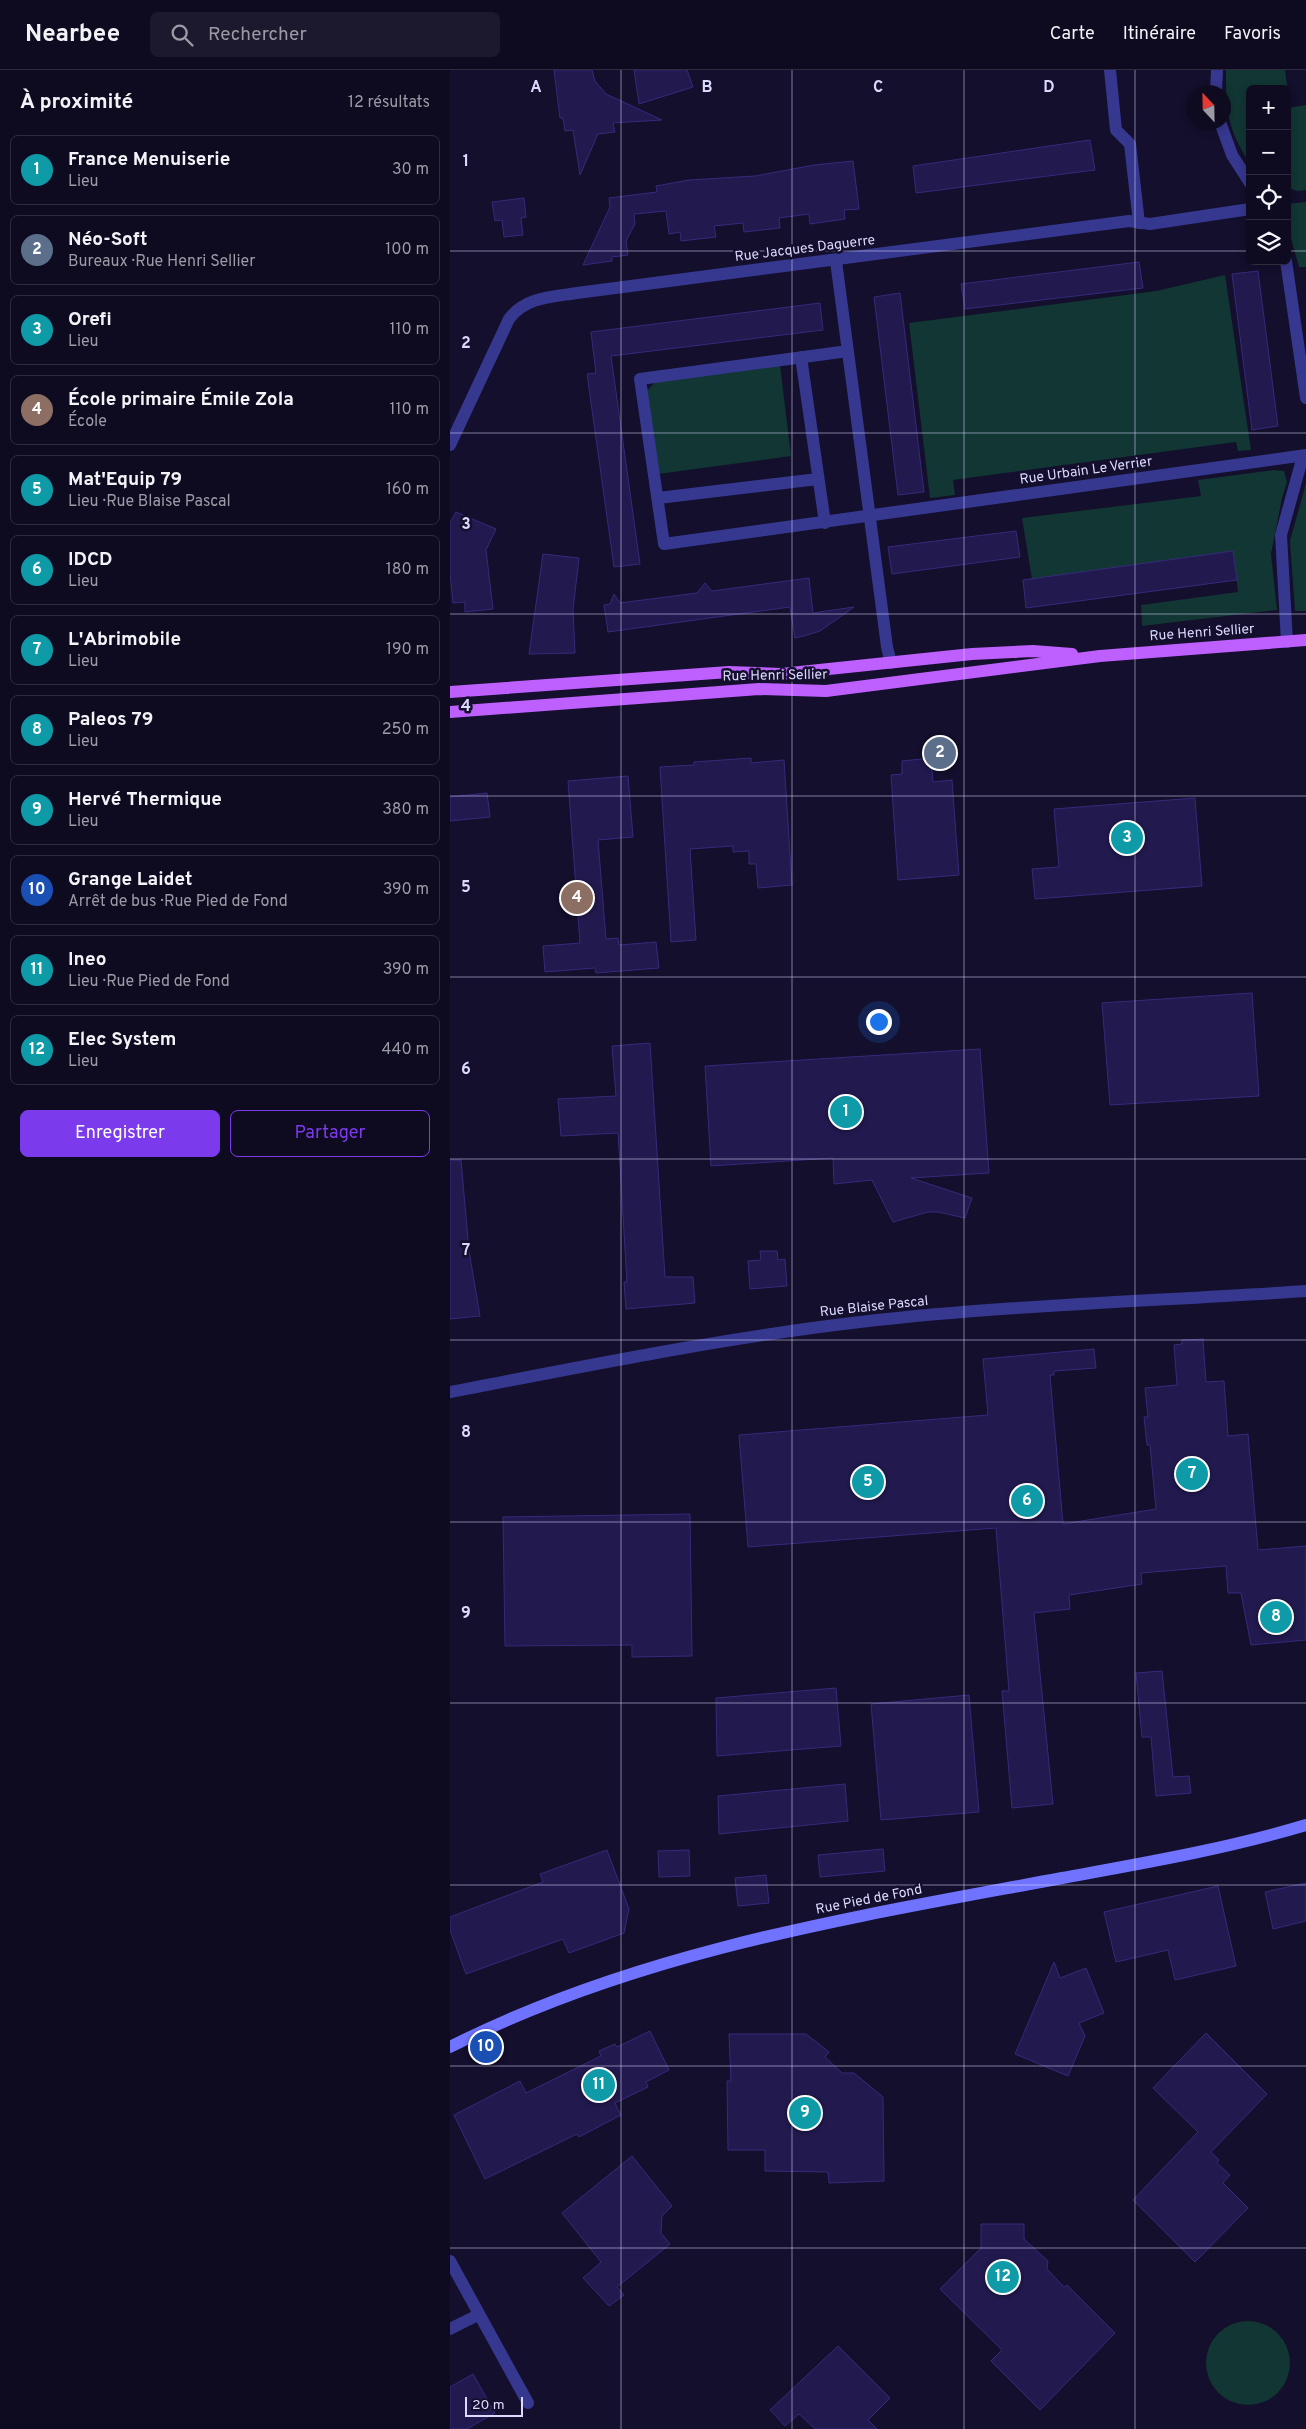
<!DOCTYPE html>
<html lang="fr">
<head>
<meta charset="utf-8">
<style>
	body { margin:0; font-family:Overpass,sans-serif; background:#1c192e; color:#f1f3f6 }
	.controls { position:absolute; right:15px; top:15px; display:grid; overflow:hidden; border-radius:8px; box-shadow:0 2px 8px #0003 }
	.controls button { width:45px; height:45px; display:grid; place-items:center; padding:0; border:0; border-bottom:1px solid #2e2b3f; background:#0e0b21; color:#f1f3f6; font:25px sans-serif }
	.compass { position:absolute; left:736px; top:15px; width:45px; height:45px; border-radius:50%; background:#0e0b21; box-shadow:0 2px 8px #0003; rotate:338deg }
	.scale { position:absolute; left:15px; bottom:12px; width:58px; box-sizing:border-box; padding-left:5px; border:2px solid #dcd9ff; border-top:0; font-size:14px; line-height:18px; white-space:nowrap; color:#dcd9ff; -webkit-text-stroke:4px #130f2c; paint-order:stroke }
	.you { position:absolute; left:428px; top:951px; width:18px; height:18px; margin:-12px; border:4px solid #fff; border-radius:50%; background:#1a73e8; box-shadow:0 0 0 8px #1a73e833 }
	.badge { display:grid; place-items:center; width:32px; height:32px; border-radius:50%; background:#7c3aed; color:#fff; font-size:16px; font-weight:700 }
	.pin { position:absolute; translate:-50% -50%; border:2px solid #fff; box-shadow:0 1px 5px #0006 }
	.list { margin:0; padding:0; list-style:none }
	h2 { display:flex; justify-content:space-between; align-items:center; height:65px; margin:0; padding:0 20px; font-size:21px }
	h2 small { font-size:16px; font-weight:400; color:#9b9ba5 }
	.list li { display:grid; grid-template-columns:32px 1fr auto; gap:15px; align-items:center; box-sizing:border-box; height:70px; margin:0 10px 10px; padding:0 10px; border:1px solid #2e2b3f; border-radius:8px }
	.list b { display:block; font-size:19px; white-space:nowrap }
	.list p { margin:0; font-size:16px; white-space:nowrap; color:#9b9ba5 }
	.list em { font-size:16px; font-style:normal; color:#9b9ba5 }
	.actions { display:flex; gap:10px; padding:15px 20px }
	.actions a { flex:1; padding:11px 0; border:1px solid #7c3aed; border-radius:8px; text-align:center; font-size:18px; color:#7c3aed }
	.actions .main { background:#7c3aed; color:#fff }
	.icon { flex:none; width:28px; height:28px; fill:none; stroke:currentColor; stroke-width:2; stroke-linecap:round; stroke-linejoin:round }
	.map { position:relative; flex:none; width:856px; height:2359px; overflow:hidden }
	header { display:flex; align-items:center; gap:30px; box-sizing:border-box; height:70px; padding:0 25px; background:#0e0b21; border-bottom:1px solid #2e2b3f }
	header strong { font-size:24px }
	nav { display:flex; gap:28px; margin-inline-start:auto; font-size:18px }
	.search { width:350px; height:45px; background:#1c192e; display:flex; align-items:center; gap:12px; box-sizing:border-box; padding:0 18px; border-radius:8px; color:#9b9ba5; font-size:19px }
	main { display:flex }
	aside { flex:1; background:#0e0b21 }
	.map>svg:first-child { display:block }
</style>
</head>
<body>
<header>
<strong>Nearbee</strong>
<div class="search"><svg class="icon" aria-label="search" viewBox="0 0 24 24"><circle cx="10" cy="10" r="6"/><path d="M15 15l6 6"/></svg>Rechercher</div>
<nav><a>Carte</a><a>Itinéraire</a><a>Favoris</a></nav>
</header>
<main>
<aside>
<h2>À proximité<small>12 résultats</small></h2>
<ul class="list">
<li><span class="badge" style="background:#0f9aa8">1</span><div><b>France Menuiserie</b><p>Lieu</p></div><em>30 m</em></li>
<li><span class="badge" style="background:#5c6f8a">2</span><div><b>Néo-Soft</b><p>Bureaux · Rue Henri Sellier</p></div><em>100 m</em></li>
<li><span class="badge" style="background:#0f9aa8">3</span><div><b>Orefi</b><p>Lieu</p></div><em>110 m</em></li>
<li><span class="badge" style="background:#8d6e63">4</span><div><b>École primaire Émile Zola</b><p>École</p></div><em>110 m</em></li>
<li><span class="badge" style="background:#0f9aa8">5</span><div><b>Mat'Equip 79</b><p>Lieu · Rue Blaise Pascal</p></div><em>160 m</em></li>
<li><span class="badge" style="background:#0f9aa8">6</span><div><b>IDCD</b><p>Lieu</p></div><em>180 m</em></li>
<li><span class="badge" style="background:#0f9aa8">7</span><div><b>L'Abrimobile</b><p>Lieu</p></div><em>190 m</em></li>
<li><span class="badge" style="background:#0f9aa8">8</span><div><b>Paleos 79</b><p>Lieu</p></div><em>250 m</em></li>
<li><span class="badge" style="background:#0f9aa8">9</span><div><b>Hervé Thermique</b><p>Lieu</p></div><em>380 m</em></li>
<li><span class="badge" style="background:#1a4fb4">10</span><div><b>Grange Laidet</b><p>Arrêt de bus · Rue Pied de Fond</p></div><em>390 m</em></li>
<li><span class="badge" style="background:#0f9aa8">11</span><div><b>Ineo</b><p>Lieu · Rue Pied de Fond</p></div><em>390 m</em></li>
<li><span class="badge" style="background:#0f9aa8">12</span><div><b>Elec System</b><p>Lieu</p></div><em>440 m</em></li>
</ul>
<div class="actions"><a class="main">Enregistrer</a><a>Partager</a></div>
</aside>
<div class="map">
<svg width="856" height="2359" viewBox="0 0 856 2359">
	<rect width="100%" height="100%" fill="#130f2c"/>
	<!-- green -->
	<path fill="#113633" d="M776,0H835L838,23L837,19H800V94C777,57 776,43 776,0Z
		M856,35V120L847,121L837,117V38Z
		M856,132V197H849L837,154V134Z
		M775,205L801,380L788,381L786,372L503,410L505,425L480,428L459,253L706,221Z
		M330,295L341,386L208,404L197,321L205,312Z
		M824,400L834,401L837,412L832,428L821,484L827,540L692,556L691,535L788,522L783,481L582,509L572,448L751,426L748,410Z
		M856,413V541H845L840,471Z
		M756 2293a42 42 0 1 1 84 0a42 42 0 1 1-84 0Z"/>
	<!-- building -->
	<path fill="#22194e" stroke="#362a7c" d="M104,0H142L145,11L156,24L212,50L163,53L165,62L148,64L130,105L123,60L115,61L113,48H110Z
		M184,0H237L243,17L189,34Z
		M640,70L645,100L466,123L463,96Z
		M403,91L409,139L394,140L395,149L360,154L359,144L329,148L330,158L294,162L293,153L264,156L266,167L231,171L230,162L219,164L216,141L184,144L185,154L176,171L178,185L162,187V191L133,195L160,137L159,128L207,122L206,116L239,110L305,106L364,95Z
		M74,128L76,147L71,148L73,165L54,167L52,150L45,151L42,132Z
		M689,192L693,218L515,239L511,214Z
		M808,201L828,356L802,360L782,204Z
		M450,223L474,422L448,425L424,227Z
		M370,233L373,260L161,286L190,494L164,497L137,304L146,303L141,262Z
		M6,442L46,459L36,480L43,539L15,542V532L3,533L0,503V453Z
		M566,461L570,487L442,504L438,477Z
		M783,481L787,510L576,538L573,510Z
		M93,484L129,488L123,540L125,583L79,584Z
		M359,508L363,543L404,537L370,561L354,566L345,568L340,537L158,562L154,535L160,534L164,524L170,533L247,523L255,513L262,521Z
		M301,688V693L334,690L342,815L308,818L306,794H299V781L283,782V776L240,779L246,870L221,872L210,697L244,695V692Z
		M481,688L483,712L502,710L509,805L448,810L441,705L452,704V691Z
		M178,706L183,767L148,770L156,869L168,868L169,875L206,872L209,898L146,903L145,898L95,902L93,876L130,873L118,711Z
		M37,723L40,747L0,751V727Z
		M745,728L752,816L585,829L582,799L609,797L604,739Z
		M802,923L809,1026L660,1035L652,933Z
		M200,973L215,1207H243L245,1233L176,1239L174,1212H177L168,1063L111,1066L108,1029L166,1026L162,976Z
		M530,979L539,1103L461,1108L522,1128L515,1148L488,1142H478L443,1152L422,1110L384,1114L383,1088L261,1096L255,996Z
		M0,1090H11L19,1181L30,1246L0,1249Z
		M310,1181H327L328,1190L335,1189L337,1216L300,1219L298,1191L311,1190Z
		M753,1269L756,1312L774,1311L778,1366L798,1364L808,1480L856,1476V1570L801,1575L791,1523H778L776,1496L691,1503L692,1514L619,1525L620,1539L584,1543L603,1734L562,1738L552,1621H559L546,1458L298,1477L289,1365L538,1345L533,1289L644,1279L646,1298L604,1301V1305H600L613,1454L706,1439L700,1375H697L694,1347H698L695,1318L727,1315L724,1275L732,1274V1270Z
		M240,1444L242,1586L182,1587V1575L55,1576L53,1447Z
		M712,1601L723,1707L739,1706L741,1723L706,1726L701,1667H692L686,1603Z
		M386,1618L391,1676L267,1686L266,1628Z
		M519,1625L529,1742L431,1750L421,1634Z
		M395,1714L398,1751L269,1764L268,1726Z
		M433,1779L435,1801L370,1807L368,1785Z
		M157,1780L179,1839L174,1863L119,1883L113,1869L16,1904L0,1860V1847L93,1812L90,1804Z
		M239,1780L240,1806L209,1807L208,1781Z
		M316,1805L319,1833L288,1836L285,1808Z
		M856,1813V1851L823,1859L815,1822Z
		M768,1816L786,1896L725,1910L718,1880L666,1892L654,1842Z
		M604,1892L610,1908L636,1898L654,1943L629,1953L635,1966L618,2006L565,1984Z
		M200,1961L219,2000L196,2012L198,2017L165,2033L171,2045L129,2067L127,2064L35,2109L4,2045L70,2011L76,2023L151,1986L149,1981L165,1974L167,1977Z
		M756,1963L817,2024L761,2082L769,2090L767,2093L780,2105L773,2113L798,2138L745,2192L683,2130L748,2062L703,2018Z
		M279,1964H356L379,1982L375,1987L392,2003H404L433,2027L434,2111L379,2113L378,2102L315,2101V2080H278L277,2011H281Z
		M182,2086L222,2136L212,2146L211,2163L220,2174L167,2217L174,2225L159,2236L133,2208L151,2192L112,2143Z
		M531,2154H574V2169L598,2191L597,2199L614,2217L617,2215L665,2263L590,2340L541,2291L552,2280L490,2219L531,2178Z
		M388,2276L440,2328L418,2350L427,2359H365L349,2344L335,2356L320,2340Z
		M23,2304L45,2343L17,2359H0V2317Z"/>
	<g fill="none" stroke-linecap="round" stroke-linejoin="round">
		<!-- minor -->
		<path stroke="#36378e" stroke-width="12" d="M660,0L666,60L680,74L689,153
			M766,22L767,0
			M770,52L782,85L800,113
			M386,191L437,577L441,593
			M836,191L856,328
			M398,281L190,309L214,474L856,385
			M351,287L375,453
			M0,375L59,249C75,227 102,227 127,223L679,151L700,154L800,139
			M208,428L368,409
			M837,572L831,465L853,386
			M0,1322C136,1296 272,1268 410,1252C558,1235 707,1231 856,1221
			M0,2191L78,2333
			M0,2259L28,2245"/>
		<!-- secondary -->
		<path stroke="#7073ff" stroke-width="12" d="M0,1977C191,1880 404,1847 612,1808C694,1793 776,1779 856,1755"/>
		<!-- primary -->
		<path stroke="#bd60ff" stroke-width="12" d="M0,622L279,602L331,604L522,584L583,581L622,584
			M0,642L309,619L376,621L650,586L856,570"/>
	</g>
	<!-- grid -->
	<path fill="none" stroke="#dcd9ff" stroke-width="1" stroke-opacity="0.55" d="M171,0V2359M342,0V2359M514,0V2359M685,0V2359M0,181H800M837,181H856M0,363H856M0,544H856M0,726H856M0,907H856M0,1089H856M0,1270H856M0,1452H856M0,1633H856M0,1815H856M0,1996H856M0,2178H856"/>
	<g text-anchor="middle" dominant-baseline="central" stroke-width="5" stroke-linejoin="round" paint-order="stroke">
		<!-- street labels -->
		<g font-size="14" fill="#dcd9ff" stroke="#130f2c">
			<text transform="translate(355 179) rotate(-7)">Rue Jacques Daguerre</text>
			<text transform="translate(636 401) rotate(-8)">Rue Urbain Le Verrier</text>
			<text transform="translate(752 563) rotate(-4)">Rue Henri Sellier</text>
			<text transform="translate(325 606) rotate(-1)">Rue Henri Sellier</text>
			<text transform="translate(424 1237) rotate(-6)">Rue Blaise Pascal</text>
			<text transform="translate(419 1830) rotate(-11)">Rue Pied de Fond</text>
		</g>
	</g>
	<g font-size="16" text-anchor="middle" font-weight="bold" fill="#dcd9ff" stroke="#130f2c" stroke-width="5" stroke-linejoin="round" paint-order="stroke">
		<text x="86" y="22">A</text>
		<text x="257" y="22">B</text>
		<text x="428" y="22">C</text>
		<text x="599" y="22">D</text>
		<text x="16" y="96">1</text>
		<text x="16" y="278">2</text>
		<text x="16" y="459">3</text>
		<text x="16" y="641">4</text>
		<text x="16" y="822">5</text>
		<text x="16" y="1004">6</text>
		<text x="16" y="1185">7</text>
		<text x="16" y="1367">8</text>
		<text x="16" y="1548">9</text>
	</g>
</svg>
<div class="controls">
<button>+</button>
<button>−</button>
<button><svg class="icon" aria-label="locate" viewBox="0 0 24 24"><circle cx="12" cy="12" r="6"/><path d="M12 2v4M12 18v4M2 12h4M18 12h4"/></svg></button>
<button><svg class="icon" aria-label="layers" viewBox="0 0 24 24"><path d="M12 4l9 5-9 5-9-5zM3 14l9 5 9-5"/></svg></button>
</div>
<svg class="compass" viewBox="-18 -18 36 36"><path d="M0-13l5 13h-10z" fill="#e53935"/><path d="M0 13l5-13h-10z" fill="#9b9ba5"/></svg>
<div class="scale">20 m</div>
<div class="you"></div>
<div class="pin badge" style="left:396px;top:1042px;background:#0f9aa8">1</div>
<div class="pin badge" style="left:490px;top:683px;background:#5c6f8a">2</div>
<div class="pin badge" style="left:677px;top:768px;background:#0f9aa8">3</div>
<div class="pin badge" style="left:127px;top:828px;background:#8d6e63">4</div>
<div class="pin badge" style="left:418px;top:1412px;background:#0f9aa8">5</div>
<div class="pin badge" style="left:577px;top:1431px;background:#0f9aa8">6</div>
<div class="pin badge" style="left:742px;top:1404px;background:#0f9aa8">7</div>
<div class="pin badge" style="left:826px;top:1547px;background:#0f9aa8">8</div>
<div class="pin badge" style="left:355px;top:2043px;background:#0f9aa8">9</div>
<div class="pin badge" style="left:36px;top:1977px;background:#1a4fb4">10</div>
<div class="pin badge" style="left:149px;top:2015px;background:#0f9aa8">11</div>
<div class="pin badge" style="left:553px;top:2207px;background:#0f9aa8">12</div>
</div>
</main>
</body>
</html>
